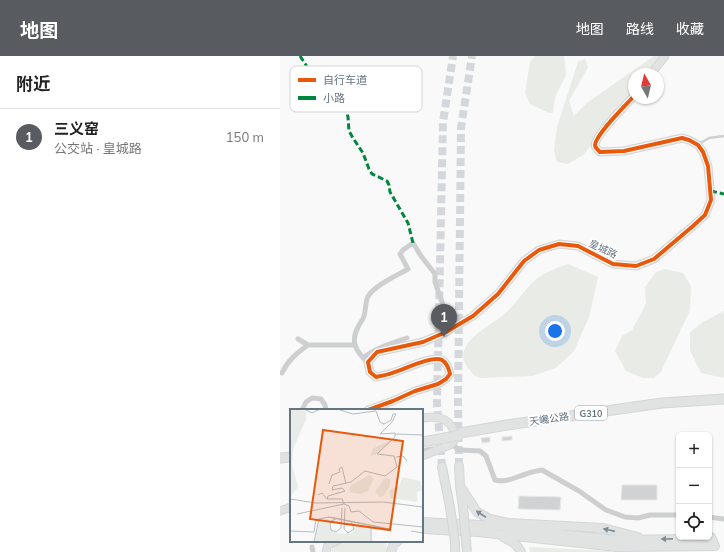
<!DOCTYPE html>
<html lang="zh">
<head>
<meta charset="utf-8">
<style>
	body { margin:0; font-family:Mulish,"Noto Sans SC",sans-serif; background:#f6f6f6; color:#222 }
	.controls { position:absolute; right:12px; bottom:12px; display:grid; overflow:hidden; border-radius:6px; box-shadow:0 1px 3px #0004 }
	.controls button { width:36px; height:36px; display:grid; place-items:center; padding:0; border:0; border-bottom:1px solid #e0e0e0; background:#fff; color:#222; font:20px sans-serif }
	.compass { position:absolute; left:348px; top:12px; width:36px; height:36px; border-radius:50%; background:#fff; box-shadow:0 1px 3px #0004; rotate:352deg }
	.you { position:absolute; left:275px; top:275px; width:14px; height:14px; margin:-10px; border:3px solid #fff; border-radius:50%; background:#1a73e8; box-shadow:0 0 0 6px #1a73e833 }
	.badge { display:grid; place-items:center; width:26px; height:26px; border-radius:50%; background:#585c60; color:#fff; font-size:13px; font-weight:700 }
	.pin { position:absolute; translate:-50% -33px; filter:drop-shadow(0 1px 2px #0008) }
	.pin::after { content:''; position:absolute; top:21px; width:14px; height:12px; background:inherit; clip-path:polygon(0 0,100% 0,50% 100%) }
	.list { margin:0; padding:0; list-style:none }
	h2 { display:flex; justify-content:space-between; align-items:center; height:52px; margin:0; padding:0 16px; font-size:17px }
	h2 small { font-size:13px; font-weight:400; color:#767676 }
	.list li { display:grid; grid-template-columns:26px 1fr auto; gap:12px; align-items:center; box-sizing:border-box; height:56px; padding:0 16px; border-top:1px solid #e0e0e0 }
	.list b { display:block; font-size:15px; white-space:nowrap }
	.list p { margin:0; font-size:13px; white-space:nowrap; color:#767676 }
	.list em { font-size:13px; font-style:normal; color:#767676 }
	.icon { flex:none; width:22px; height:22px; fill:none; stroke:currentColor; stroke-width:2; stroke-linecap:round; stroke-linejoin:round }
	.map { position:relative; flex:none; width:444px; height:496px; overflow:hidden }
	header { display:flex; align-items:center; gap:24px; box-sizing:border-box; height:56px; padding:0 20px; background:#585c60; color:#fff }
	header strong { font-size:19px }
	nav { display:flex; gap:22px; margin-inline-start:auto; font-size:14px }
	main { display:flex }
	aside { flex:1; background:#fff }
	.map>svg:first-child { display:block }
</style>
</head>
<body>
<header>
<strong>地图</strong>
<nav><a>地图</a><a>路线</a><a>收藏</a></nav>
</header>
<main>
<aside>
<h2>附近<small></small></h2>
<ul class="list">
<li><span class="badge">1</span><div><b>三义窑</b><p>公交站 · 皇城路</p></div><em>150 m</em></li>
</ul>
</aside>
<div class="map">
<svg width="444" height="496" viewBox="0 0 444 496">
	<rect width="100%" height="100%" fill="#f9f9f9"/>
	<!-- green -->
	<path fill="#e8ebe6" d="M255,0H284L286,19L275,41L273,57H269L250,48L245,37L250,6Z
		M374,0H382L368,18H354V35L303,99L288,108L277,106L274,94L277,71L298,6L305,3L308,11L289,45L294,60L308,46Z
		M288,208L318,221L309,261L294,295L276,312L252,320L201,322C193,320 193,318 188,312C170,289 208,271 222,260C235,250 243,235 255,224C265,216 276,212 288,208Z
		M385,213L403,217L411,230L410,254L381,316L374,322H363L346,315L335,295L342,280L352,274L366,248L365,231L376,216Z
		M444,255V322L421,317L410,294V276L423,266Z
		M52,485H106L107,496H52Z
		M249,491L331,495V496H250Z"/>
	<!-- building -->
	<path fill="#d0d2d3" stroke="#e8e8e8" d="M232,380V384L222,385V381Z
		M210,381V386L202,387L201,382Z
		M342,429H377V444H341Z
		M239,440L281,441L280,454L238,453Z"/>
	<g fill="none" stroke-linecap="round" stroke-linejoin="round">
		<!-- primary-tunnel -->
		<path stroke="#d4d8dc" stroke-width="8" stroke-dasharray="8 4" stroke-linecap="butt" d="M179,410L178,346L181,72L192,0
			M162,411L157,348L163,66L173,0"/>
		<!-- secondary casing -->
		<g stroke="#d5d6d7" stroke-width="9">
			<path id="secondary" d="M371,18L385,0
				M88,354L113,345L135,335L158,328L166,323L170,318C169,313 167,307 162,304C152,299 123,314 112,317C107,319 101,320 96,321L90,316L88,306L97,296L143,286L166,276L193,260L218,238L244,205L259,194L279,188L298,190L333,208L356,210L374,203L413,170L425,159L431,144L428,110L423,96L418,89L409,84L402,82L344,95L320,96C318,94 315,92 315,89C316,78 346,49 354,40
				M142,362C154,360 168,361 173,373C176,378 176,383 172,388L142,400
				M0,455L11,451
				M46,496L48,489L57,485"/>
		</g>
		<!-- primary casing -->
		<g stroke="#d5d6d7" stroke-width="10">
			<path id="primary" d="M179,410L180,430L183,451
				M162,411L170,451
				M180,430L197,456L210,463L228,467L323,472L358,481
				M142,466L221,470L249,475L337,484L410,483L431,481L435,490L337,491L198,476L142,473
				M223,481C231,485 237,488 241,496
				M111,496L114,488L118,485"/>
		</g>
		<!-- highway casing -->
		<g stroke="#d5d6d6" stroke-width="11">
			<path id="highway" d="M180,377L227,369L382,347L444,343
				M142,386L165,382
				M0,402L11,401"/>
		</g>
		<!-- lane -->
		<path stroke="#cecfd0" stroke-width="2.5" d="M419,88L429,82L444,80"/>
		<!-- street -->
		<path stroke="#cecfd0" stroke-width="5" d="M18,283L28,289H75
			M83,302C96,292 112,287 127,282
			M88,306C76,296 70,286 78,271C80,267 83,264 84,260C86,254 85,243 89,239C97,228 116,220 128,213L120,198L123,194L133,187L141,200L155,218V226L163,249L160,254L166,276
			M2,317C8,304 17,297 28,289
			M22,354L26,346L32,342L41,343L45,349L46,354
			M172,388L179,394L200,395L206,400L215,424C227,427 235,421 246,418C251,416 256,415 262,414L299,435L326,454L345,461L358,462L370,459H399
			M142,395L152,393L155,394
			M429,461L444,463
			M32,491L33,496"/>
		<!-- secondary -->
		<use href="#secondary" stroke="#e1e2e2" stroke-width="7"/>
		<!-- primary -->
		<use href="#primary" stroke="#e1e2e2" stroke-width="8"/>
		<!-- highway -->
		<use href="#highway" stroke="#e1e2e2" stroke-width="9"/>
		<!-- primary-bridge casing -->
		<g stroke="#d5d6d7" stroke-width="10" stroke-linecap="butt">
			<path id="primary-bridge" d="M170,451L175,486V496
				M183,451L187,496"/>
		</g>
		<!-- highway-bridge casing -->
		<g stroke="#d5d6d6" stroke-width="11" stroke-linecap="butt">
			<path id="highway-bridge" d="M165,382L180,379"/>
		</g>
		<!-- primary-bridge -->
		<use href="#primary-bridge" stroke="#e1e2e2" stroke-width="8"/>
		<!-- highway-bridge -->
		<use href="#highway-bridge" stroke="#e1e2e2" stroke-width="9"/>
		<!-- quiet -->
		<path stroke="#00873e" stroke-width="3" stroke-dasharray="6 3" stroke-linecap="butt" d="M20,0L26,9L28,23L41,40L56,49L65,51L68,61L69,75L73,82L83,97L89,113L92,118L107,125L109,129L110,136L128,167L133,187
			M431,135L444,138"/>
		<!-- cycleway casing -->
		<g stroke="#fff" stroke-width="6">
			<path id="cycleway" d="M88,354L113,345L135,335L158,328L166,323L170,318C169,313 167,307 162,304C152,299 123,314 112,317C107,319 101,320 96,321L90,316L88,306L97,296L143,286L166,276L193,260L218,238L244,205L259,194L279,188L298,190L333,208L356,210L374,203L413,170L425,159L431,144L428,110L423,96L418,89L409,84L402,82L344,95L320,96C318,94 315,92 315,89C316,78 346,49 354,40"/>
		</g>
		<!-- cycleway -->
		<use href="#cycleway" stroke="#e8590c" stroke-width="4"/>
	</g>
	<!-- one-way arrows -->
	<defs><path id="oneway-solid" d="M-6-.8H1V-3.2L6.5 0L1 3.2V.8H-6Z"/></defs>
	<g fill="#7e8c96">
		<use href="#oneway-solid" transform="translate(201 458) rotate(-147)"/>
		<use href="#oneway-solid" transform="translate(329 474) rotate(-167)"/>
		<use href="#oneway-solid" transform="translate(387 483) rotate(179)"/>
	</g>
	<g text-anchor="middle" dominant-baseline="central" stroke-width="4" stroke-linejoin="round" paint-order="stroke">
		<!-- shield labels -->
		<rect fill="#fff" stroke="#939fa8" stroke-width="1" x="295" y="350" width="32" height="14" rx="3"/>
		<g font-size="9" font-weight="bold" fill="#657683">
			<text x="311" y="357">G310</text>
		</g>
		<!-- street labels -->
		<g font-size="10" fill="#657683" stroke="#fff">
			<text transform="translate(323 193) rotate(25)">皇城路</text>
			<text transform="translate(269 363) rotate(-8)">天巉公路</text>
		</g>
	</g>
	<!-- overview -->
	<g transform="translate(10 353)">
		<rect width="133" height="133" fill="#f9f9f9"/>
		<path d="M0,0L16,2V10L3,40L2,56L8,78L0,88ZM88,29L84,39L102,31L85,46L80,47ZM79,66L84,69L78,82L70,85L60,83L59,78ZM113,68L130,72L132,81L127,83V93L100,89V81L109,77ZM95,69L100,70V77L93,87L90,88L85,83ZM30,109L40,111L39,117L44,124L62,125L65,116L80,118V133H25Z" fill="#e8ebe6"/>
		<path fill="none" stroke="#b5bdc3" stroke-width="1" d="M14,0L22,4L30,0M105,25L133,26M106,48L113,47L117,52M39,75L42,66L50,63L49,60L52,58L56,75M28,86L32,84L37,90M0,90L25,94L93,93L133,98M54,95L59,97L61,103L69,102L83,113L133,118M55,99L54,120L58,124L64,120L61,113M7,105L54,95L52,90H37L38,87L55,82L52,79L42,81L43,77L61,73L75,62L95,67L107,58L104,47L87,45L105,28V24L90,25L102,13L106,5H103L101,11L94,15L90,13L86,2L63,5L47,0M38,108L99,120L40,108M46,110L41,112L40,116L41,121L46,123L51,119L52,99M81,118V133M0,122L24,123L26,110M121,122L133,124M24,133L29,110L39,108"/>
		<path fill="#e8590c" fill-opacity="0.15" stroke="#e8590c" stroke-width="2" d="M33,21L113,32L100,121L20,110Z"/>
		<rect width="133" height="133" fill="none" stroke="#657683" stroke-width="2"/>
	</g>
	<!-- legend -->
	<rect x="10" y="10" width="132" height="46" rx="6" fill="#fff" stroke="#d1d6da" stroke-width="1"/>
	<rect x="18" y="22" width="18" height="4" fill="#e8590c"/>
	<rect x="18" y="40" width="18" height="4" fill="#00873e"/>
	<g font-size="11" fill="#657683">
		<text x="43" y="28">自行车道</text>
		<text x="43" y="46">小路</text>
	</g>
</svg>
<div class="controls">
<button>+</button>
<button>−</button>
<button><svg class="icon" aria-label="locate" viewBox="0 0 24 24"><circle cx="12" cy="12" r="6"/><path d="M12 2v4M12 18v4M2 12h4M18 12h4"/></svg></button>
</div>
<svg class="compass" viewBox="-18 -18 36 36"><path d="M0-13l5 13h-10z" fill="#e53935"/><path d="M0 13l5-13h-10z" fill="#767676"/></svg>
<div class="you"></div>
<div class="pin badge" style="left:164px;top:281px">1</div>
</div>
</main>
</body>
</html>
